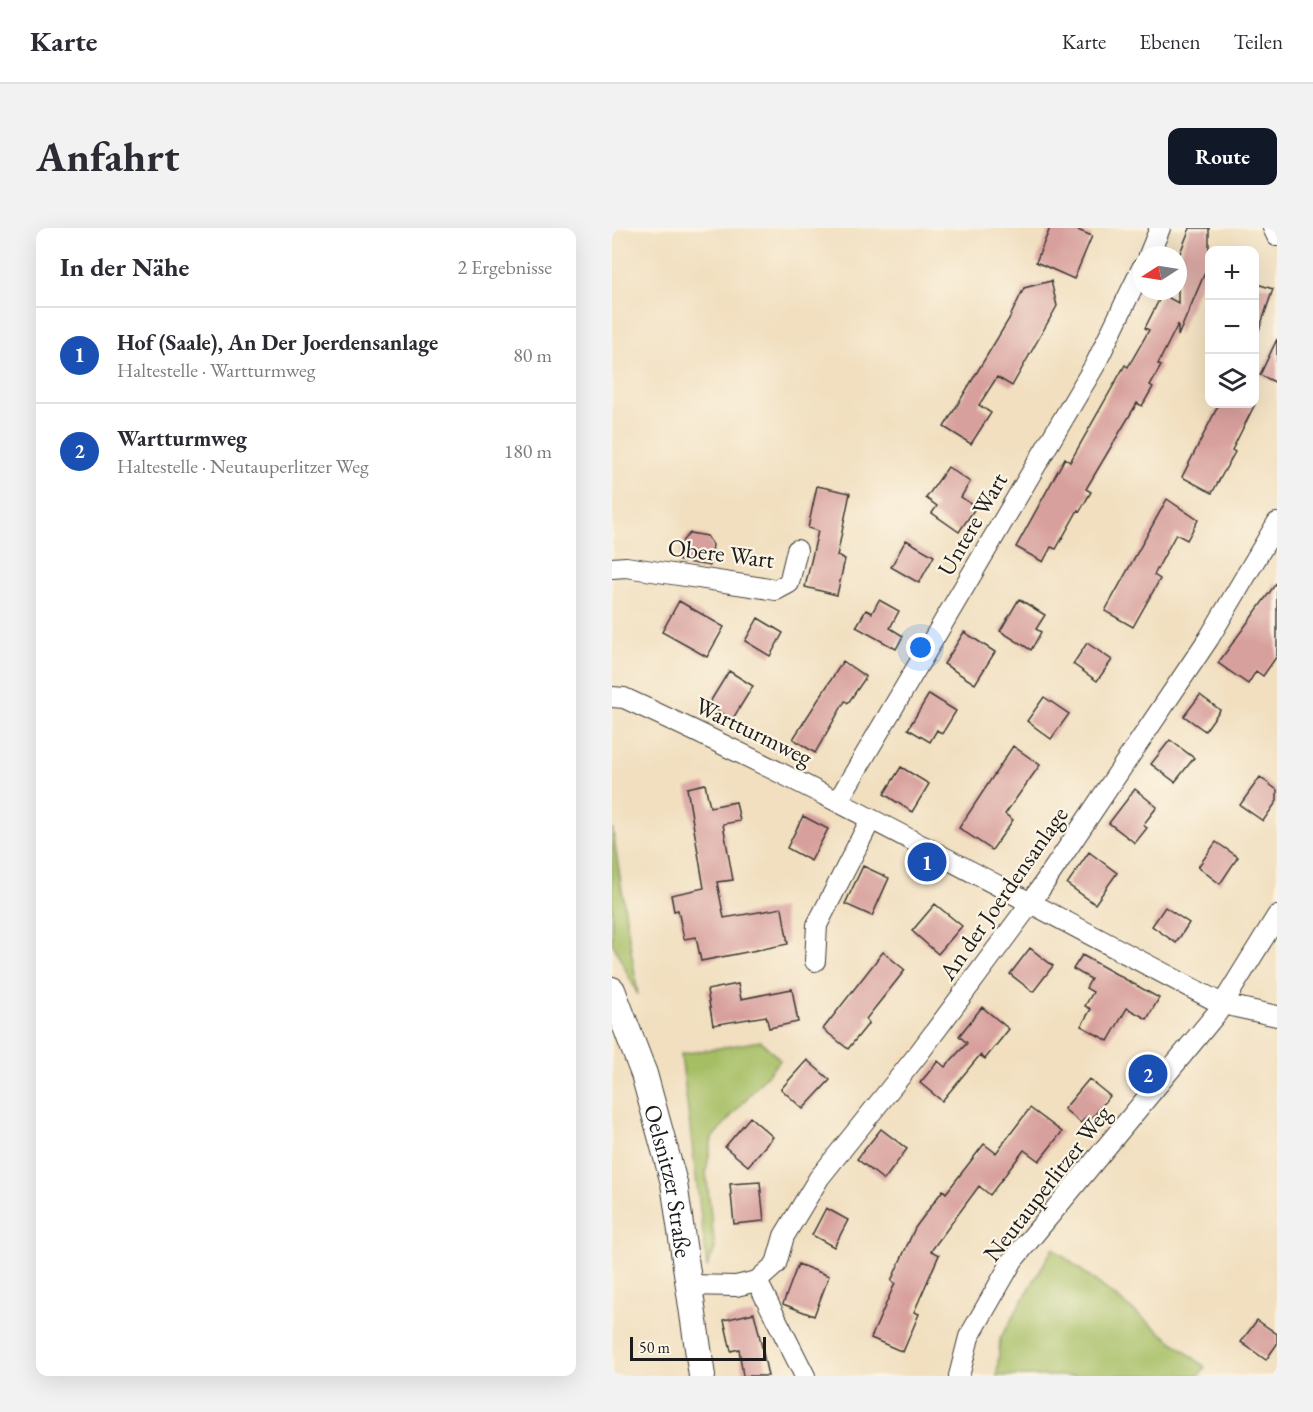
<!DOCTYPE html>
<html lang="de">
<head>
<meta charset="utf-8">
<style>
	body { margin:0; font-family:"EB Garamond",serif; background:#f2f2f3; color:#2b2b33 }
	.controls { position:absolute; right:18px; top:18px; display:grid; overflow:hidden; border-radius:12px; box-shadow:0 6px 24px #0002 }
	.controls button { width:54px; height:54px; display:grid; place-items:center; padding:0; border:0; border-bottom:2px solid #e1e1e2; background:#fff; color:#2b2b33; font:30px sans-serif }
	.compass { position:absolute; left:521px; top:18px; width:54px; height:54px; border-radius:50%; background:#fff; box-shadow:0 6px 24px #0002; rotate:258deg }
	.scale { position:absolute; left:18px; bottom:15px; width:136px; box-sizing:border-box; padding-left:6px; border:3px solid #1c1c1c; border-top:0; font-size:16px; line-height:21px; white-space:nowrap; color:#1c1c1c; -webkit-text-stroke:4px #fcf5e5; paint-order:stroke }
	.you { position:absolute; left:309px; top:420px; width:21px; height:21px; margin:-15px; border:4px solid #fff; border-radius:50%; background:#1a73e8; box-shadow:0 0 0 9px #1a73e833 }
	.badge { display:grid; place-items:center; width:39px; height:39px; border-radius:50%; background:#111827; color:#fff; font-size:20px; font-weight:700 }
	.pin { position:absolute; translate:-50% -50%; border:3px solid #fff; box-shadow:0 2px 6px #0006 }
	.list { margin:0; padding:0; list-style:none }
	h2 { display:flex; justify-content:space-between; align-items:center; height:78px; margin:0; padding:0 24px; font-size:26px }
	h2 small { font-size:20px; font-weight:400; color:#7c7c81 }
	.list li { display:grid; grid-template-columns:39px 1fr auto; gap:18px; align-items:center; box-sizing:border-box; height:96px; padding:0 24px; border-top:2px solid #e1e1e2 }
	.list b { display:block; font-size:22px; white-space:nowrap }
	.list p { margin:0; font-size:20px; white-space:nowrap; color:#7c7c81 }
	.list em { font-size:20px; font-style:normal; color:#7c7c81 }
	.icon { flex:none; width:33px; height:33px; fill:none; stroke:currentColor; stroke-width:2; stroke-linecap:round; stroke-linejoin:round }
	.map { position:relative; flex:none; width:665px; height:1148px; overflow:hidden; border-radius:12px }
	header { display:flex; align-items:center; gap:36px; box-sizing:border-box; height:84px; padding:0 30px; background:#fff; border-bottom:2px solid #e1e1e2 }
	header strong { font-size:28px }
	nav { display:flex; gap:33px; margin-inline-start:auto; font-size:21px }
	.intro { display:flex; align-items:center; justify-content:space-between; box-sizing:border-box; height:144px; padding:0 36px }
	h1 { margin:0; font-size:42px }
	.button { padding:15px 27px; border-radius:12px; background:#111827; color:#fff; font-size:21px; font-weight:700 }
	main { display:flex; gap:36px; padding:0 36px }
	aside { flex:1; background:#fff; border-radius:12px; box-shadow:0 6px 24px #0002 }
	.map>svg:first-child { display:block }
</style>
</head>
<body>
<header>
<strong>Karte</strong>
<nav><a>Karte</a><a>Ebenen</a><a>Teilen</a></nav>
</header>
<div class="intro"><h1>Anfahrt</h1><a class="button">Route</a></div>
<main>
<aside>
<h2>In der Nähe<small>2 Ergebnisse</small></h2>
<ul class="list">
<li><span class="badge" style="background:#1a4fb4">1</span><div><b>Hof (Saale), An Der Joerdensanlage</b><p>Haltestelle · Wartturmweg</p></div><em>80 m</em></li>
<li><span class="badge" style="background:#1a4fb4">2</span><div><b>Wartturmweg</b><p>Haltestelle · Neutauperlitzer Weg</p></div><em>180 m</em></li>
</ul>
</aside>
<div class="map">
<svg width="665" height="1148" viewBox="0 0 665 1148">
	<rect width="100%" height="100%" fill="#fcf5e5"/>
	<filter id="ink" filterUnits="userSpaceOnUse"><feTurbulence type="fractalNoise" baseFrequency=".0167" numOctaves="2"/><feDisplacementMap in="SourceGraphic" scale="12" xChannelSelector="R" yChannelSelector="G"/><feConvolveMatrix kernelMatrix="1 2 1 2 8 2 1 2 1" color-interpolation-filters="sRGB"/></filter>
	<filter id="wash" filterUnits="userSpaceOnUse"><feTurbulence type="fractalNoise" baseFrequency=".008" numOctaves="4" result="noise"/><feDisplacementMap in="SourceGraphic" scale="24" xChannelSelector="R" yChannelSelector="G"/><feGaussianBlur stdDeviation="1.35" result="paint"/><feColorMatrix in="noise" values="0 0 0 0 0 0 0 0 0 0 0 0 0 0 0 0 0 1.4 0 .05"/><feComposite in="paint" operator="in"/></filter>
	<g filter="url(#wash)">
		<rect width="100%" height="100%" fill="#f1dfbf"/>
		<!-- green -->
		<path fill="#a5be64" stroke="#606d40" stroke-width="1.5" d="M0,600L1,604L26,767L0,714Z
			M149,813L168,832L100,910L94,944L103,1021L95,1039L69,826Z
			M441,1020L593,1139L587,1148H385L388,1111Z"/>
		<g id="blocks">
			<!-- building -->
			<path fill="#d8a09d" d="M438,0H461L480,8L462,51L424,34Z
				M578,0H597V35L566,108V96L546,136L549,138L538,157L541,159L530,178L525,175L474,261L479,264L468,283L466,282L444,321L439,319L431,334L404,319L453,230L458,234L513,137L516,139L537,102L533,100L550,66L566,75V30Z
				M439,53L445,78L400,158L385,149L367,177L379,185L359,216L332,199L397,91L412,60Z
				M642,55L661,61L645,108H642Z
				M665,111V155L648,147Z
				M607,176H643L620,222L623,224L600,265L570,249Z
				M336,239L358,254L349,269L364,279L347,304L320,285L325,278L314,270Z
				M205,258L238,265L225,328L233,331L225,367L193,359L206,303L196,300Z
				M555,271L586,292L575,312L564,306L542,347L548,351L521,399L493,383Z
				M78,305L95,308L101,317L98,338L67,333L71,312Z
				M294,312L322,328L307,355L279,339Z
				M665,354V428L651,448L644,443L636,456L606,435Z
				M407,371L433,387L424,401L429,404L419,422L388,403Z
				M267,372L287,383L278,400L291,408L284,421L244,399L254,382L260,385Z
				M67,373L112,399L95,429L50,404Z
				M146,390L171,405L158,428L133,413Z
				M352,404L383,424L363,456L332,436Z
				M475,415L500,432L485,453L461,436Z
				M231,433L254,449L236,475L233,473L203,525L181,511Z
				M117,443L141,458L120,492L96,477Z
				M317,466L344,483L330,506L325,502L318,514L296,501Z
				M588,467L608,482L593,503L572,488Z
				M432,469L457,486L439,511L415,493Z
				M558,512L582,530L563,554L539,536Z
				M401,518L428,537L393,586L401,592L380,622L347,600Z
				M289,539L317,556L300,584L272,566Z
				M648,549L665,562V573L651,593L628,577Z
				M93,556L98,579L124,574L128,593L111,596L121,652L105,654L112,690L170,680L176,716L89,733L84,709L72,711L66,682L62,683L59,667L92,660L75,560Z
				M523,561L545,579L531,597L535,600L523,615L497,595Z
				M191,588L216,601L199,633L175,620Z
				M604,614L626,629L608,656L586,639Z
				M477,624L505,645L483,676L455,656Z
				M251,638L277,650L260,688L233,676Z
				M323,676L350,698L326,726L300,703Z
				M553,679L577,695L564,715L540,698Z
				M418,720L441,738L421,764L398,746Z
				M271,724L293,742L254,791L257,795L236,821L211,801Z
				M470,727L547,770L535,791L515,780L496,813L469,798L479,781L473,778L481,764L474,760L479,751L461,741Z
				M126,756L129,771L180,761L186,794L157,800L154,788L101,797L95,762Z
				M370,779L397,801L373,831L368,827L330,873L308,855L326,833L333,839L355,815L347,808Z
				M195,832L218,852L191,881L169,861Z
				M477,851L498,868L479,891L475,888L469,895L452,881Z
				M418,880L450,904L427,933L412,922L378,967L367,958L319,1023L327,1027L302,1084L307,1086L291,1124L259,1110L283,1055L279,1053L303,1000L331,962L334,965L372,916L384,925Z
				M138,889L161,909L136,938L113,919Z
				M269,901L295,921L272,952L245,931Z
				M148,954L152,993L122,996L118,956Z
				M214,980L236,992L222,1019L200,1007Z
				M186,1036L217,1048L202,1088L171,1076Z
				M142,1085L146,1101L156,1148H131L127,1121L119,1123L112,1092Z
				M645,1092L665,1106V1116L654,1132L629,1114Z"/>
		</g>
	</g>
	<g filter="url(#ink)">
		<use href="#blocks" fill-opacity="0" stroke="#3c3934" stroke-width="1.5"/>
		<g fill="none" stroke-linecap="round" stroke-linejoin="round">
			<!-- minor casing -->
			<g stroke="#3c3934" stroke-width="22">
				<path id="minor" d="M661,0L665,8
					M537,27L548,0
					M0,340L14,339L164,362L177,355L185,322
					M0,469L12,470C216,563 412,673 610,776L665,788
					M226,573L483,137L530,40
					M203,733L205,697L259,591
					M145,1053L193,1148
					M76,1057L124,1058L145,1053L164,1036L172,1008L207,950L307,825L418,676L597,410L665,295
					M347,1148L357,1109L401,1032L605,785L665,688"/>
			</g>
			<!-- major casing -->
			<g stroke="#3c3934" stroke-width="28">
				<g id="major">
					<path id="s1" d="M0,762L32,846L62,955L90,1148"/>
				</g>
			</g>
			<!-- minor -->
			<use href="#minor" stroke="#fff" stroke-width="20"/>
			<!-- major -->
			<use href="#major" stroke="#fff" stroke-width="26"/>
		</g>
	</g>
	<g text-anchor="middle" dominant-baseline="central" stroke-width="4.5" stroke-linejoin="round" paint-order="stroke">
		<!-- street labels -->
		<g font-size="24" fill="#1c1c1c" stroke="#fcf5e5">
			<text transform="translate(360 296) rotate(-60)">Untere Wart</text>
			<text transform="translate(109 325) rotate(7)">Obere Wart</text>
			<text transform="translate(142 503) rotate(26)">Wartturmweg</text>
			<text transform="translate(391 665) rotate(-55)">An der Joerdensanlage</text>
			<text stroke="none"><textPath href="#s1" startOffset="200">Oelsnitzer Straße</textPath></text>
			<text transform="translate(435 955) rotate(-52)">Neutauperlitzer Weg</text>
		</g>
	</g>
</svg>
<div class="controls">
<button>+</button>
<button>−</button>
<button><svg class="icon" aria-label="layers" viewBox="0 0 24 24"><path d="M12 4l9 5-9 5-9-5zM3 14l9 5 9-5"/></svg></button>
</div>
<svg class="compass" viewBox="-18 -18 36 36"><path d="M0-13l5 13h-10z" fill="#e53935"/><path d="M0 13l5-13h-10z" fill="#7c7c81"/></svg>
<div class="scale">50 m</div>
<div class="you"></div>
<div class="pin badge" style="left:315px;top:634px;background:#1a4fb4">1</div>
<div class="pin badge" style="left:536px;top:846px;background:#1a4fb4">2</div>
</div>
</main>
</body>
</html>
